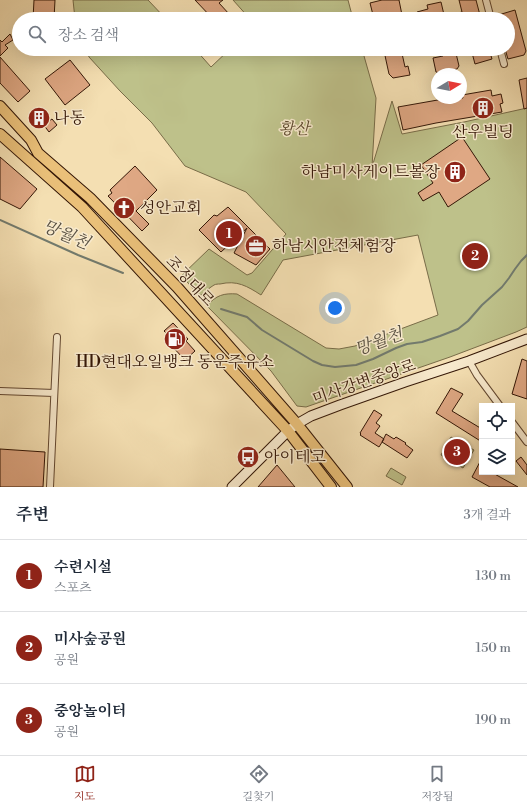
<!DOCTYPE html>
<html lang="ko">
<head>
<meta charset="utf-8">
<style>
	body { margin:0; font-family:"Libre Bodoni","Noto Serif KR",serif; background:#f2f2f3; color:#1f2937 }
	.controls { position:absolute; right:12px; bottom:12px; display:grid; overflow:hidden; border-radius:0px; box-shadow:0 4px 16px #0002 }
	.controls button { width:36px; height:36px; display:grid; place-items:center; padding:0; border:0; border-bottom:1px solid #e0e1e3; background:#fff; color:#1f2937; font:20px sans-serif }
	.compass { position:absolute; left:431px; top:68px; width:36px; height:36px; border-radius:50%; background:#fff; box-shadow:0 4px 16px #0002; rotate:80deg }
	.you { position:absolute; left:335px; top:308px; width:14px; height:14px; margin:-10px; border:3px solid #fff; border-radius:50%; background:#1a73e8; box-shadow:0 0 0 6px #1a73e833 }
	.badge { display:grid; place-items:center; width:26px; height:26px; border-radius:50%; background:#8f2418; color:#fff; font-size:13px; font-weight:700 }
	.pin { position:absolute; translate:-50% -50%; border:2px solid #fff; box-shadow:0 1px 4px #0006 }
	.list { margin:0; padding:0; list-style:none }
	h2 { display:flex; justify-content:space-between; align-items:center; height:52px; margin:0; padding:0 16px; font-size:17px }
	h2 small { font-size:13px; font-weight:400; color:#747a83 }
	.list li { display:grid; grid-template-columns:26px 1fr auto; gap:12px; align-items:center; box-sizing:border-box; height:72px; padding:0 16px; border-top:1px solid #e0e1e3 }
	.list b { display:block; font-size:15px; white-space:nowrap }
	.list p { margin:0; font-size:13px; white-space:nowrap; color:#747a83 }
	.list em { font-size:13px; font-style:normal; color:#747a83 }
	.icon { flex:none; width:22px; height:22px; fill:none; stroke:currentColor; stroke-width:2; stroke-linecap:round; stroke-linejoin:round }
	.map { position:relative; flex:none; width:527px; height:487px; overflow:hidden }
	.search { position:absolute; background:#fff; box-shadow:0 4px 16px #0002; left:12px; right:12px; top:12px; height:44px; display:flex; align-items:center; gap:10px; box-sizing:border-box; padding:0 14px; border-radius:22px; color:#747a83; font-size:15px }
	.sheet { height:268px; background:#fff }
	nav { display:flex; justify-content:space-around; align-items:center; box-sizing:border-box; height:56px; border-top:1px solid #e0e1e3; background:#fff; font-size:11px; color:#747a83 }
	nav a { display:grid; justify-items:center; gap:2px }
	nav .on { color:#8f2418 }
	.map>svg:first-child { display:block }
</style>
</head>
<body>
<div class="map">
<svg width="527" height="487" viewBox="0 0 527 487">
	<rect width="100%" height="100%" fill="#f4dfb2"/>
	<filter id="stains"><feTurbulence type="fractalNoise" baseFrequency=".005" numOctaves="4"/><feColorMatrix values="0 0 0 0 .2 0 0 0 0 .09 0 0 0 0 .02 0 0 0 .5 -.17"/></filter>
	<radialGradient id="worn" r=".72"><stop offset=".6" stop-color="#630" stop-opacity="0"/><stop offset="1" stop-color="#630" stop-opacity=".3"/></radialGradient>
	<!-- green -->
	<path fill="#bec18a" stroke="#786c48" d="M73,0H148L166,19H75Z
		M233,0H348L353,19H250Z
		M86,49H195L211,67L230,49H362L376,98L372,167L392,101L402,134L464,122L527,108V327L516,332L450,357L306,407L297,406L271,371L207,306C216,295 224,293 237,294L326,348L339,349L355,346L438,315L418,235L283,260L261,295C247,286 237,280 220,284C218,284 216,284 214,285C208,288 205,294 199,296L183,277L182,275L209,249L247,275L252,273L286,234L246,192L185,166L152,123L120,91L89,57Z
		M451,437L474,450L463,468L441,455Z
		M391,468L406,477L402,485L386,476Z"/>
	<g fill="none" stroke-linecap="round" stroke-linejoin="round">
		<!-- stream -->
		<path stroke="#727a6d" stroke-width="2" d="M0,220L78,255L123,273
			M221,309L247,317L262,330L313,361L322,365L335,367L356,365L373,359L396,348L407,344L422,342L440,336L458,329L468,321L482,305L502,287L509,278L515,269L521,261L527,255"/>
	</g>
	<!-- building -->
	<path fill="#dfa884" stroke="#331606" d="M34,0H55L54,19H33Z
		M195,0H223L219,3L230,15L226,19H213Z
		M382,0H399L402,15L387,18V19H374L370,3Z
		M459,0H476L481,19H460L458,13L462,12Z
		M441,2L445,19H419L417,12L428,9L427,5Z
		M515,10L526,51L524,55L508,59L505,49H508V19H495V16Z
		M10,34L13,40L5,45L8,48L0,56V40L2,42Z
		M391,49H401L405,67L408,66L410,75L393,78L389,74L384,51Z
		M450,49H455L459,66L457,69L439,73L436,72L433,58L443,56L442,51Z
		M471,49H489L492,59L475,64Z
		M0,57L30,91L18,102L0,83Z
		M70,60L90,85L65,105L45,79Z
		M527,78V108L524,109L519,80Z
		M491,90L492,96L501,94L503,103L500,104L502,112L436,123L403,130L398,107L449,98H463L462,95Z
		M42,111L49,121L52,119L57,125L49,132L40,120L35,123L32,119Z
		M462,137L490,179L448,207L439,192L423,201L418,193L433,183L421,165Z
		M0,157L37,189L20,209L0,199Z
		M135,166L157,190L136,211L149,224L142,231L108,196L112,193L110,190Z
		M228,207L270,249L256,265L234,253L247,228L221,252L199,230L214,215L217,216Z
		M173,323L188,339L186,341L195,351L185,360L167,341L171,338L164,331Z
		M522,359L527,361V399L512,394Z
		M451,388L463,394L452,411L482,429V442L436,413Z
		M374,410L382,415L376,423L380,426L375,433L384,439L379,447L360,435L361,434L360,433Z
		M386,434L394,439L396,437L406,443L405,444L413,450L407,458L382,442Z
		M0,449L45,452L43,487H0Z
		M521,457L527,465V475L516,461Z
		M482,458V472H491L518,487H490L472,477Z
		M277,465L295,487H258Z"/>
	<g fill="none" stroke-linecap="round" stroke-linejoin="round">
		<!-- street casing -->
		<g stroke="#634831" stroke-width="8">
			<path id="street" d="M486,0L491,19
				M500,49L504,64
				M469,361L477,375L500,406
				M0,391L54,393
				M512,422L527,442
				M50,487L57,337"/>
		</g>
		<!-- secondary casing -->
		<g stroke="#331606" stroke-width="11">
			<path id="secondary" d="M232,487L288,431L297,424L311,416L340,405L405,382L469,361L527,339"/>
		</g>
		<!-- primary casing -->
		<g stroke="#331606" stroke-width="12">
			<path id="primary" d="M0,106L31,140L38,153L90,198L177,287L297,424L347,487
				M0,134L82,207L288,431L331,487"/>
		</g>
		<!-- street -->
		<use href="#street" stroke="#f8eacd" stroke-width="6"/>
		<!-- secondary -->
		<use href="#secondary" stroke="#f8eacd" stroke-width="9"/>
		<!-- primary -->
		<use href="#primary" stroke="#eac079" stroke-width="10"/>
	</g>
	<!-- icons -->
	<defs>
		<g id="building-disc" transform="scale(1.15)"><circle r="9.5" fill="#8f2418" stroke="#f8eacd"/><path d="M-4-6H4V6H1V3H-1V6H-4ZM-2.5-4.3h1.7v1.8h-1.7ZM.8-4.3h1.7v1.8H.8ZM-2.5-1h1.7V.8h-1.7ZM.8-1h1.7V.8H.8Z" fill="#fff"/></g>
		<g id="church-disc" transform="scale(1.15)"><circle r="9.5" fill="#8f2418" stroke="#f8eacd"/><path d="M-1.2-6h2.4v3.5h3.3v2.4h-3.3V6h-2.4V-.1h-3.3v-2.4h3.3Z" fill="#fff"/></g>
		<g id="office-disc" transform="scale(1.15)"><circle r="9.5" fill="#8f2418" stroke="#f8eacd"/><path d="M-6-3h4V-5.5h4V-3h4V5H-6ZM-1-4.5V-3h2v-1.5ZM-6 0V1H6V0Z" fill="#fff"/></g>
		<g id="fuel-disc" transform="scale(1.15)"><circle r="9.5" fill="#8f2418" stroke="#f8eacd"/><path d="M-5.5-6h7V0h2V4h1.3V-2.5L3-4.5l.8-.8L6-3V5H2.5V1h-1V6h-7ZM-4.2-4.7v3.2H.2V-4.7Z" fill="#fff"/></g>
		<g id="bus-disc" transform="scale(1.15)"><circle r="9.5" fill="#8f2418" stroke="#f8eacd"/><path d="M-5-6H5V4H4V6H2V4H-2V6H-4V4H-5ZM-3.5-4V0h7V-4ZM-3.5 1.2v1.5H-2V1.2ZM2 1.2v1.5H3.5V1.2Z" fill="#fff"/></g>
	</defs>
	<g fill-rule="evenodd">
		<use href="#building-disc" x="483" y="108"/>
		<use href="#building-disc" x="39" y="118"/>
		<use href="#building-disc" x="455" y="172"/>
		<use href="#church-disc" x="124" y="208"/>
		<use href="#office-disc" x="256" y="246"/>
		<use href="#fuel-disc" x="175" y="339"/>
		<use href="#bus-disc" x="248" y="457"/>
	</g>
	<g text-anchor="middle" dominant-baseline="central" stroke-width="3" stroke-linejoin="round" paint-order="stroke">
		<!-- poi labels -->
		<g font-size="16" fill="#331606" stroke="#f8eacd" text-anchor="start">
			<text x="54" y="118">나동</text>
			<text x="483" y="132" text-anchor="middle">산우빌딩</text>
			<text x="440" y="172" text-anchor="end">하남미사게이트볼장</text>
			<text x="140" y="208">성안교회</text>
			<text x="272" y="246">하남시안전체험장</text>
			<text x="175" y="362" text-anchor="middle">HD현대오일뱅크 동운주유소</text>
			<text x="264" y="457">아이테코</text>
		</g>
		<!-- park labels -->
		<g font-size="16" font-style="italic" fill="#5d492e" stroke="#f8eacd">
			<text x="294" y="129">황산</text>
		</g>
		<!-- street labels -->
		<g font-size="16" fill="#331606" stroke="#f8eacd">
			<text transform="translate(190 281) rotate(47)">조정대로</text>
			<text transform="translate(364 382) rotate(-19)">미사강변중앙로</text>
		</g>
		<!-- water labels -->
		<g font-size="17" font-style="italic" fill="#585042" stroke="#f8eacd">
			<text transform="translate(66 235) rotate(23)">망월천</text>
			<text transform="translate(379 342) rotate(-20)">망월천</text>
		</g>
	</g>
	<rect width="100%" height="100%" filter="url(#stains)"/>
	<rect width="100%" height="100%" fill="url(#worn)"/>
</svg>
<div class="controls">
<button><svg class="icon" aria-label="locate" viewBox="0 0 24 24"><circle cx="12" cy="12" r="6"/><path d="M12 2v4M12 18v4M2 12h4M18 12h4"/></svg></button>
<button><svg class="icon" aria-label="layers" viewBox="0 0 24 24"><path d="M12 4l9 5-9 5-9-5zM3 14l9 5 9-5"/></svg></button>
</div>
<svg class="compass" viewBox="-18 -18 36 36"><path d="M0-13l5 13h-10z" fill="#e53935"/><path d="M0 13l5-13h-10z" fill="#747a83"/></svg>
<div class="you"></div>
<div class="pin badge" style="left:229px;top:234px">1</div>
<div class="pin badge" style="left:475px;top:256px">2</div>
<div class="pin badge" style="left:457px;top:452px">3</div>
<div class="search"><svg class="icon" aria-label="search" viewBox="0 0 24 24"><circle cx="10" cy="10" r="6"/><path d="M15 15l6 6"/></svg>장소 검색</div>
</div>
<section class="sheet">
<h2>주변<small>3개 결과</small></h2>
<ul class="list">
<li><span class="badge">1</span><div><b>수련시설</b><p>스포츠</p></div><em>130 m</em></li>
<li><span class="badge">2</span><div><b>미사숲공원</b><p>공원</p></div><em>150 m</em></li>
<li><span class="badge">3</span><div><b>중앙놀이터</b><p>공원</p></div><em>190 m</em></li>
</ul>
</section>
<nav>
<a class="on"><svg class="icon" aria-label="map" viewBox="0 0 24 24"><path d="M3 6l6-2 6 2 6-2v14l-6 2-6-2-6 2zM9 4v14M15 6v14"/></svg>지도</a>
<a><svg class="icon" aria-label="directions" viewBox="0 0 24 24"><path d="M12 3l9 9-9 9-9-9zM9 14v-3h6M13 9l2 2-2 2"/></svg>길찾기</a>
<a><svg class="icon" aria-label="saved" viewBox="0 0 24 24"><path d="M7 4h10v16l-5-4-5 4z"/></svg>저장됨</a>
</nav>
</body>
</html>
